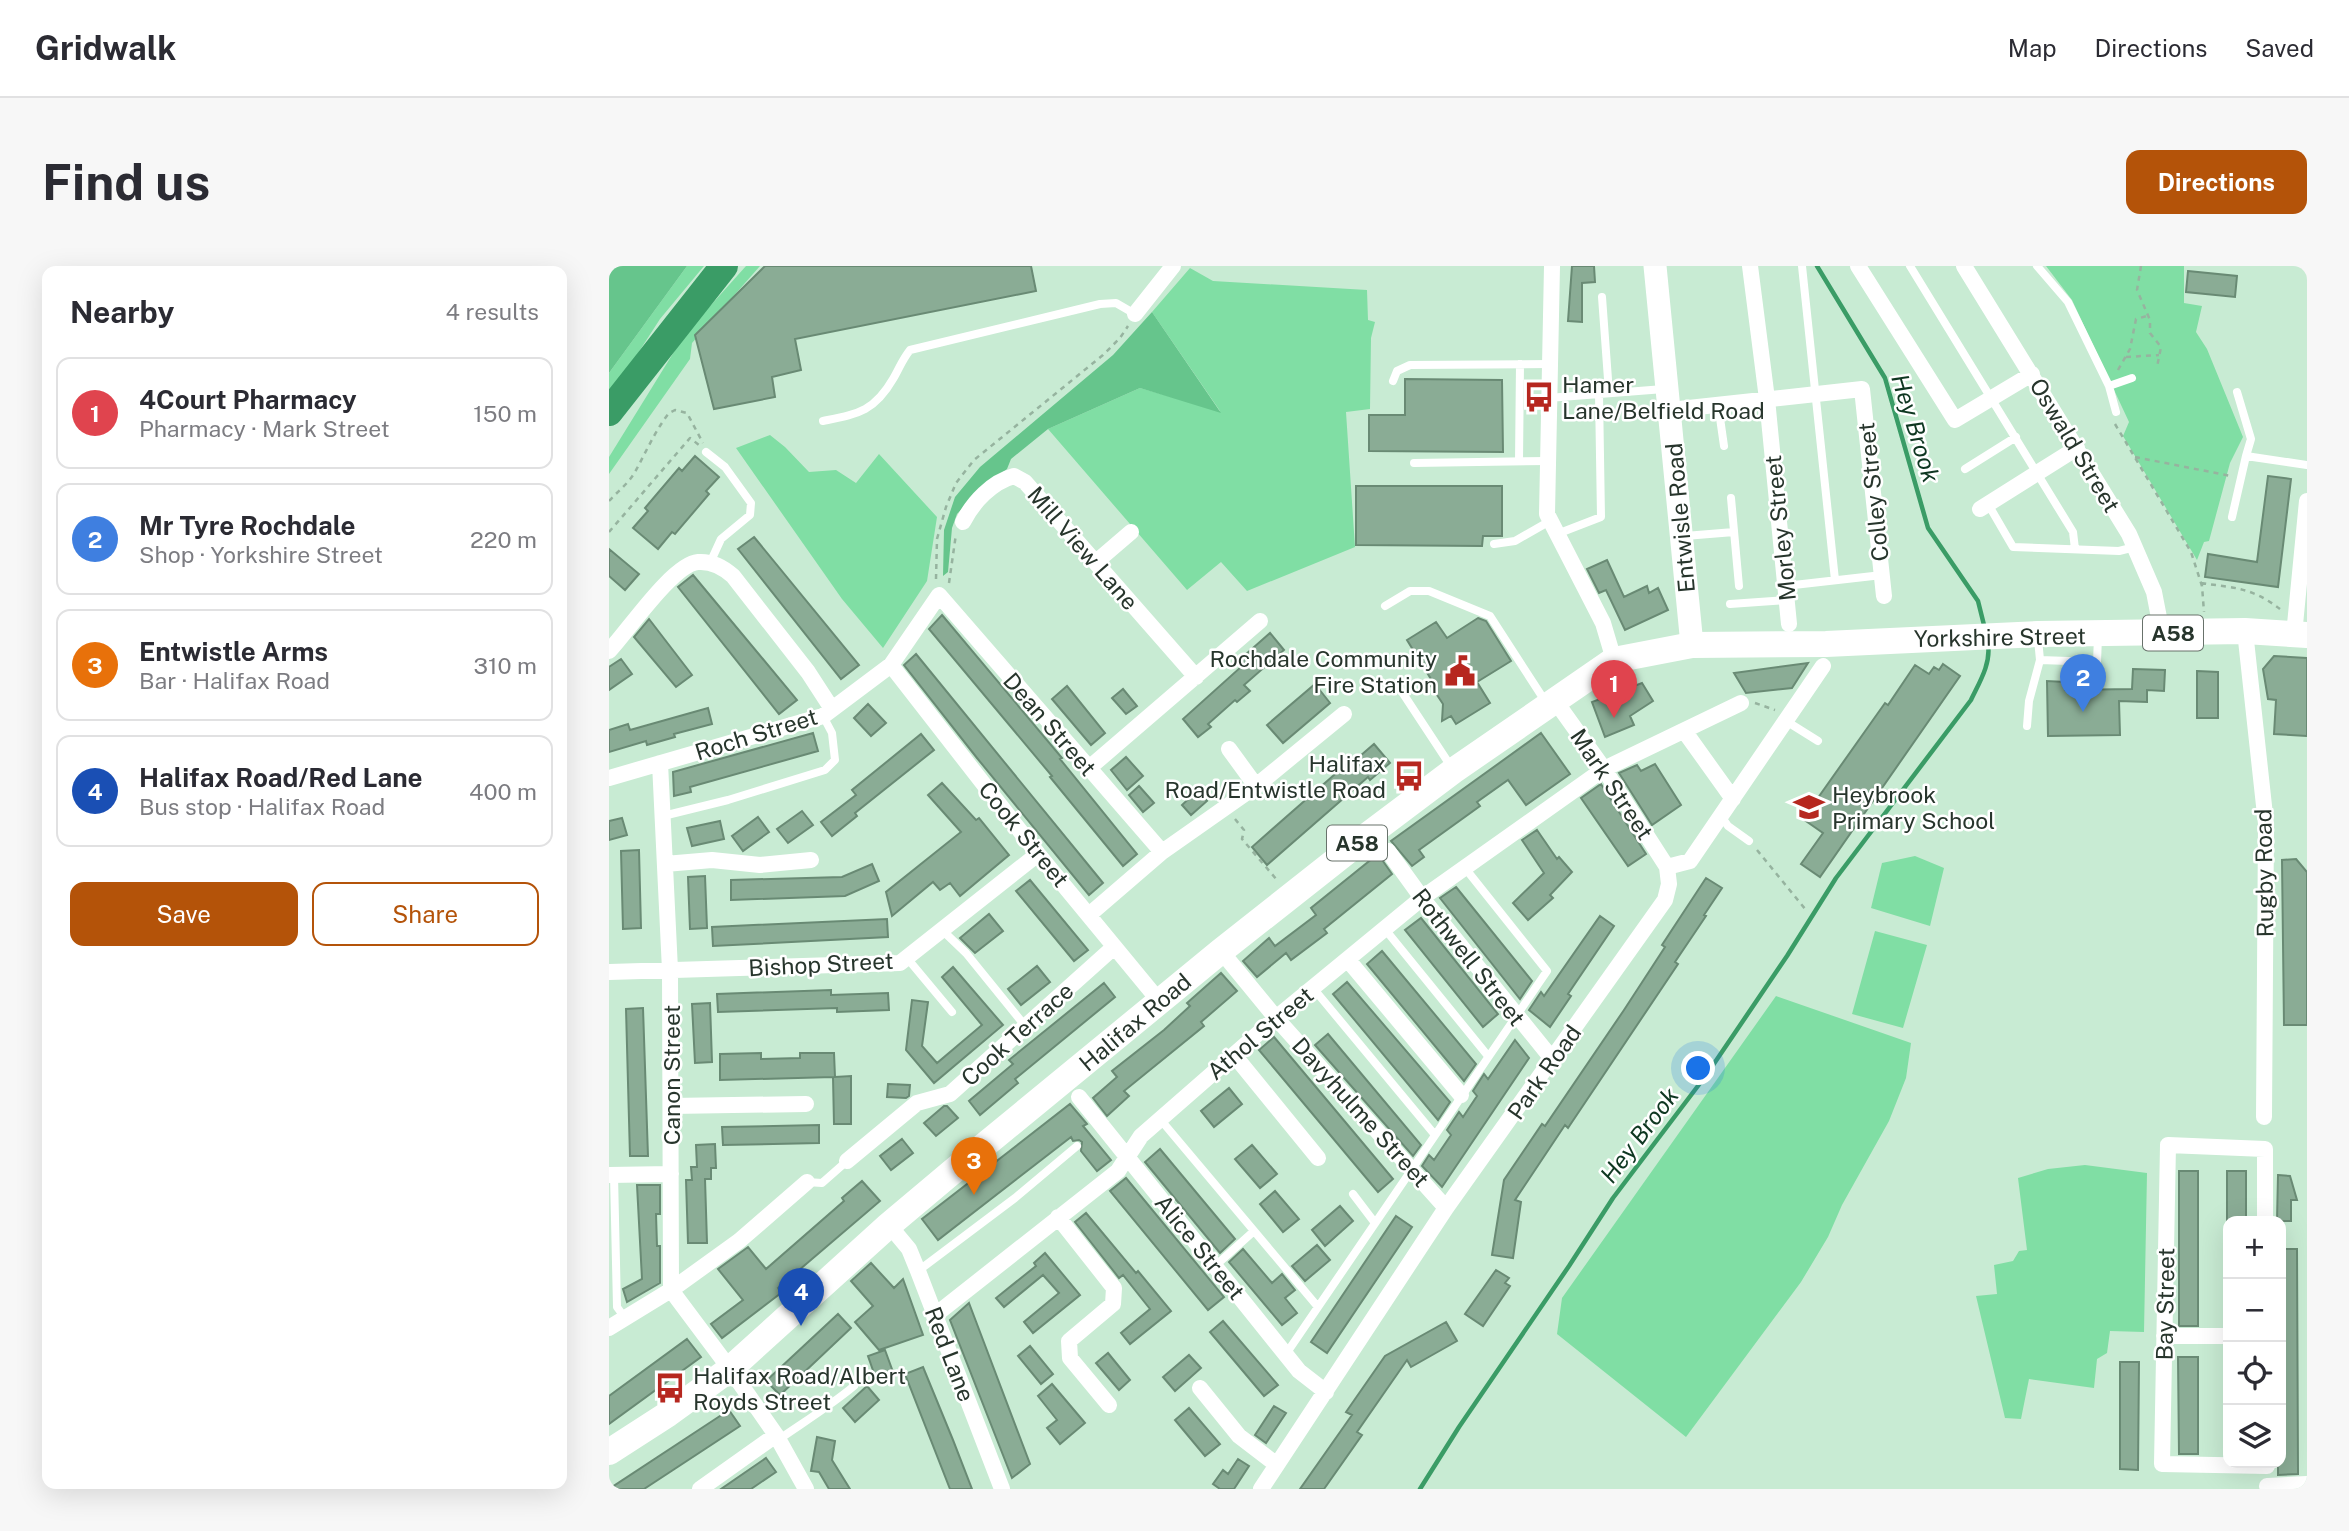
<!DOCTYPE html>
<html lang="en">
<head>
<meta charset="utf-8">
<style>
	body { margin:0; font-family:"Public Sans",sans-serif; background:#f7f7f7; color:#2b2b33 }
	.controls { position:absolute; right:21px; bottom:21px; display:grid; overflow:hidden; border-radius:14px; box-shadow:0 7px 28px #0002 }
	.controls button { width:63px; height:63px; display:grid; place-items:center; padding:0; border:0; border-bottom:2px solid #e1e1e2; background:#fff; color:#2b2b33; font:35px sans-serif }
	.you { position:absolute; left:1090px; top:803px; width:24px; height:24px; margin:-18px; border:5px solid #fff; border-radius:50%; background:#1a73e8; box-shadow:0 0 0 10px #1a73e833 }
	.badge { display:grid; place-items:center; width:46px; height:46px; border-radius:50%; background:#b45309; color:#fff; font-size:23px; font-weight:700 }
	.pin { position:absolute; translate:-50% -58px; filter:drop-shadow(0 2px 4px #0008) }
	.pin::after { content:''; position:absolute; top:37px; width:24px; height:21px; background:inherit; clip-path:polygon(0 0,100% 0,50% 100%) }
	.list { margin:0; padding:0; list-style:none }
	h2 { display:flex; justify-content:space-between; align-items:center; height:91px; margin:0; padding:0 28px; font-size:30px }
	h2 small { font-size:23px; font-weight:400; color:#7c7c81 }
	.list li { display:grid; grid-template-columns:46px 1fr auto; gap:21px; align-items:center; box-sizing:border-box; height:112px; margin:0 14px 14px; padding:0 14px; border:2px solid #e1e1e2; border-radius:14px }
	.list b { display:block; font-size:26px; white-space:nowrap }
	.list p { margin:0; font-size:23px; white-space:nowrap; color:#7c7c81 }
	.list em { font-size:23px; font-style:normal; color:#7c7c81 }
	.actions { display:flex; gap:14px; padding:21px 28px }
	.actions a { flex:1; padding:16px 0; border:2px solid #b45309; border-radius:14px; text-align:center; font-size:24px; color:#b45309 }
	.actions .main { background:#b45309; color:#fff }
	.icon { flex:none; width:38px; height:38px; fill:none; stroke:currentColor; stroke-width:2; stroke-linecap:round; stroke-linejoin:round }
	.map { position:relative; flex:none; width:1698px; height:1223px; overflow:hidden; border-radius:14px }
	header { display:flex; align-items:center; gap:42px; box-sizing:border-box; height:98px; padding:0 35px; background:#fff; border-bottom:2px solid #e1e1e2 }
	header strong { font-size:33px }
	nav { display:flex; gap:38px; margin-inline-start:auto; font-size:24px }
	.intro { display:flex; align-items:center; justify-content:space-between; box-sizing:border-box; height:168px; padding:0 42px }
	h1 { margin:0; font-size:49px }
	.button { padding:18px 32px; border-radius:14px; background:#b45309; color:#fff; font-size:24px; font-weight:700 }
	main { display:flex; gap:42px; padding:0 42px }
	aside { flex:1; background:#fff; border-radius:14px; box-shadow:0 7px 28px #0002 }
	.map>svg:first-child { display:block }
</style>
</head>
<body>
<header>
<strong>Gridwalk</strong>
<nav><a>Map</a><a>Directions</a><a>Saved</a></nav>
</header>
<div class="intro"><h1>Find us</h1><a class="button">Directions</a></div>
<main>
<aside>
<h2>Nearby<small>4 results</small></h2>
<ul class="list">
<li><span class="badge" style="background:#e0444e">1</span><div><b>4Court Pharmacy</b><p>Pharmacy · Mark Street</p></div><em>150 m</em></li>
<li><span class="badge" style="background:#3f7fe0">2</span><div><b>Mr Tyre Rochdale</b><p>Shop · Yorkshire Street</p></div><em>220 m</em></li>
<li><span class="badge" style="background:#e8710a">3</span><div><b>Entwistle Arms</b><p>Bar · Halifax Road</p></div><em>310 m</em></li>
<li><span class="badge" style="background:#1a4fb4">4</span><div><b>Halifax Road/Red Lane</b><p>Bus stop · Halifax Road</p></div><em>400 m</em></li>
</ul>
<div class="actions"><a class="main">Save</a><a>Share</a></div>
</aside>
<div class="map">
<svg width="1698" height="1223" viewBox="0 0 1698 1223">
	<rect width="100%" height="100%" fill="#c8ebd3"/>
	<!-- green -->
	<path fill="#80dea4" d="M78,0H95L51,53L0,132V107Z
		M137,0H151L83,77L81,93L0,208V191L76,68Z
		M1437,0H1575V37L1593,40L1587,66L1598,83L1634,171L1621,197L1600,275L1595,276L1588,294L1514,170L1520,156L1463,34Z
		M581,2L604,15L758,24L759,54L766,56L762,72L761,143L737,146L746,281L638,325L612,296L578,324L439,163L531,122L611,145L543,46Z
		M161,169L176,181L200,206L227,204L247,217L270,188L328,251L318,315L274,382L233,333L127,182Z
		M1306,590L1335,602L1321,660L1262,642L1273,597Z
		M1266,665L1318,679L1294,762L1243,748Z
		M1167,730L1302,777L1297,812L1280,855L1233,939L1219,971L1192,1016L1077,1171L948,1068L953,1032Z
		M1476,899L1538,907L1535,1066L1501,1065L1498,1087L1488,1093L1485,1122L1420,1113L1412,1153L1396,1152L1367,1030L1388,1028L1385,999L1404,995L1410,985L1418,984L1409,912L1439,903Z"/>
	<!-- forest -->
	<path fill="#66c58c" d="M0,0H78L0,107Z
		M543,46L612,147L531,122L439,163L402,193L398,203L371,224L348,248L343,262L339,306L334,310L335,264L346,231L371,201L504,89Z"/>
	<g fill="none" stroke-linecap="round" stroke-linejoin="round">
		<!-- stream -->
		<path stroke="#3a9c66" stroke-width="4.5" d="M1208,0L1276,112L1319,262L1369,335L1376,363
			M811,1223L850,1161L960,1000L1004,932L1098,808L1178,690L1227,612L1362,434C1370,417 1382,398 1379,379"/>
		<!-- river -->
		<path stroke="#3a9c66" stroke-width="28" d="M0,146L115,0"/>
	</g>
	<!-- building -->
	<path fill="#8aac95" stroke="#698a74" stroke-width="2" d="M156,0H422L427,25L186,73L192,104L163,111L166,131L105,143L86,69Z
		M963,0H985L986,16L973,17V56L959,55Z
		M1579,5L1628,10L1626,31L1577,26Z
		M796,113L893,114L894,186L760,185V149H796Z
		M86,190L110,211L97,225L100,228L66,268L63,266L49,283L24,262L39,245L36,242L70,202L73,205Z
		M1659,210L1682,213L1669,321L1596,311L1599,288L1648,296Z
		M747,220H893V270H874L873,280L747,279Z
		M145,271L250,399L232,413L129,283Z
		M0,283L30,308L16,324L0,310Z
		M998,294L1015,331L1038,320L1040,327L1049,322L1059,344L1016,364L997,324L990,327L978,303Z
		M84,309L188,434L170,448L69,321Z
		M333,349L453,492L451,493L528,588L514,600L441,511L443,510L320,363Z
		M869,352L877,355L902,395L868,416L881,437L847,458L842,450L833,455L834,438L822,420L825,418L798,374L827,356L838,372Z
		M40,353L83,409L67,421L25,371Z
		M661,367L675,384L635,419L641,425L628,436L626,434L599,458L602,461L589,471L574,453L632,401L628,396Z
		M307,388L494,617L480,629L368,492L295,399Z
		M1665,390L1698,392V470L1665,468L1667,434L1659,433L1654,403Z
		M12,393L23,408L0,424V401Z
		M1199,397L1183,422L1137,427L1125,407Z
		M1334,398L1351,410L1211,611L1192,598L1214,567L1194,553L1276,437L1279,439L1306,399L1320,408L1325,401L1330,404Z
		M1524,403L1556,404L1555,425L1538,424V436L1510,435L1511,469L1439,470L1438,415L1456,416V424L1523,423Z
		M1588,405L1609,406V452H1588Z
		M1033,417L1044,435L1021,450L1025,459L996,471L983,436Z
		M706,418L721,437L674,477L658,459Z
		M458,420L496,467L482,479L443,433Z
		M514,423L528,440L517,448L503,432Z
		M259,438L277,457L262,470L245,452Z
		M99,442L103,458L65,468L66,471L38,479L37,475L0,486V464L19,458L21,464Z
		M204,467L209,485L81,521L82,526L65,530L64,506Z
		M932,467L961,508L917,539L899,514L868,536L871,540L810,584L815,591L803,600L782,575Z
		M312,468L325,484L246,547L248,550L223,570L212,556L247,529L243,524Z
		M765,478L781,497L761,514L759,511L658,599L643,581L741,495L743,497Z
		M517,491L534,510L518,524L502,504Z
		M1046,498L1072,539L1043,559L1010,507L1028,499L1032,505Z
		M333,517L367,554L370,552L400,589L351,630L341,617L331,624L324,616L283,650L277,626L352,566L319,529Z
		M992,518L1037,588L1019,600L972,532Z
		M530,520L545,537L534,546L520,529Z
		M589,524L598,535L582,549L573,539Z
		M193,545L204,559L179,577L168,563Z
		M149,551L160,566L134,585L123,570Z
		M13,552L18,569L0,574V555Z
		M111,555L115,573L83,580L78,562Z
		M928,564L948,593L950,591L963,606L941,629L944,632L919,654L904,637L935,607L913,574Z
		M30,584L32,662L14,663L12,585Z
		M769,588L783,608L715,663L718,667L682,694L677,687L648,711L634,695L660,672L666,680L707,649L702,642Z
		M1687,593L1698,606V759H1675L1673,594Z
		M263,598L270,615L236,630L122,634V614L233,611Z
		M96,610L98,662L81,663L79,611Z
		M1097,612L1113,622L1095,649L1097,650L1066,696L1069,698L959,862L956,859L906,934L912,936L904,992L883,989L895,914L933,858L936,860L1015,744L1056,681L1053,679Z
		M421,614L479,684L465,695L407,625Z
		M847,621L923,715L911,733L831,632Z
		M380,648L394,665L366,687L351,672Z
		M991,650L1005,660L959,728L962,730L941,761L920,744L932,726L935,730Z
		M812,652L889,748L874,761L796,664Z
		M278,653L279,671L104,680L103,661Z
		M773,685L867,798L855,815L758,698Z
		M428,700L441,716L412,739L399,723Z
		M344,701L394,759L325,817L297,784L303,734L319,736L313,780L328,797L373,759L333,711Z
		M612,707L628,725L592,756L595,760L515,825L520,830L498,850L484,832L508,811L503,805L555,764L581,740L578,737Z
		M738,716L841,836L829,854L724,728Z
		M495,717L506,731L406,813L409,817L371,849L360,835L404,798L400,794Z
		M222,724V729L279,727L280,744L228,746V742L109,746L108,728Z
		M101,737L103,796L86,797L83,738Z
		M34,742L39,890H21L17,743Z
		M719,768L812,879L804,890L706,779Z
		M665,771L784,913L769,926L650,784Z
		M906,774L920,792L833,921L813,900L820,889L825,894L842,869L838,864L850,846L854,851L868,830L864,825L875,808L879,813Z
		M152,787V793L191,792V787H225L226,811L242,810V858H225L224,811L111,814V788Z
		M279,818L301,819L300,830L297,832L278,831Z
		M620,822L633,838L605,861L592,845Z
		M461,838L478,858L474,860L502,894L488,905L472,885L473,876L470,874L464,875L462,871L329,974L313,953Z
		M335,840H338L349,852L327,870L315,857Z
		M210,859V877L114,879L113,861Z
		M293,873L304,887L282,904L271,890Z
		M106,878L107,902H102V913H96L98,977H79L77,914H83L82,901H88L87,879Z
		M643,879L668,908L651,922L626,893Z
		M551,883L626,973L611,987L536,896Z
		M1570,905H1589V1060H1570Z
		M1618,905H1637V955H1618Z
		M1669,909L1681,910L1688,934H1682V955H1668Z
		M517,912L615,1031L599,1044L501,925Z
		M253,915L271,935L169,1022L172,1027L113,1072L102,1058L134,1034L109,1003L139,981L157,1003L235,935L233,932Z
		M28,919H51V948H47L48,980H51V1017L18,1036L14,1023L33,1013Z
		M666,925L690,953L674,966L651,938Z
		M731,940L744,955L716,980L703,964Z
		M477,947L527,1007L529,1005L562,1045L521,1078L512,1067L541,1043L514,1009L510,1012L466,956Z
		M787,950L803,961L718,1087L702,1076Z
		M708,979L721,994L696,1015L683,1000Z
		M634,983L663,1017L673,1008L686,1024L676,1032L688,1047L673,1059L620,996Z
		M1672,983H1688L1689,1208L1669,1209V1197H1672Z
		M436,987L471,1029L424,1067L415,1056L450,1027L434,1009L395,1041L387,1032L427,1000L425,997Z
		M262,997L285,1022L294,1013L314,1069L270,1084L246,1056L264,1040L242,1015Z
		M887,1004L900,1012L896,1017L901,1020L874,1060L856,1048Z
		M360,1037L421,1198L403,1212L341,1054Z
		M229,1048L242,1062L171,1129L157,1115Z
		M614,1055L669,1119L655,1130L601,1066Z
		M837,1056L848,1075L802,1101L798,1094L748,1166L753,1169L715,1223H691L743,1149L737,1146L776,1090Z
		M78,1073L92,1091L0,1158V1130Z
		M421,1080L444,1108L432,1118L409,1090Z
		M276,1084L284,1106L267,1113L259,1090Z
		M499,1087L521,1114L510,1124L487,1097Z
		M580,1089L592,1102L566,1125L554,1111Z
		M1569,1091H1589V1188H1570Z
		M1511,1096H1530L1529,1204L1511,1203Z
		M314,1101L344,1174L363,1223H341L296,1108Z
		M443,1118L476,1157L451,1178L438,1162L448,1154L429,1130Z
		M258,1120L270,1134L246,1156L234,1142Z
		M665,1140L677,1147L657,1177L646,1169Z
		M580,1142L611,1178L596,1190L566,1154Z
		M120,1144L131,1160L35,1223H0Z
		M208,1171L226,1175L223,1194L241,1223H220L210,1206L202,1205Z
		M157,1192L167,1206L142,1223H112Z
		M629,1193L640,1200L625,1223H611L604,1218L614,1204L619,1208Z"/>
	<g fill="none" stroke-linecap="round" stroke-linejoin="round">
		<!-- path -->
		<path stroke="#96b39f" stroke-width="2.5" stroke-dasharray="5 5" stroke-linecap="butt" d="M1532,0L1528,24L1541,54V67L1552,81L1548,101
			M1517,91L1550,89
			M1509,104L1521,83L1527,53L1538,50
			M1506,158L1582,286L1593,320L1595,346
			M1526,191L1622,210
			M0,235C9,225 19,218 26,206C37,186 46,165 60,147L66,144L78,147L94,177
			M0,266L81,172L90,179
			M327,313L328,273L337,241L347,217L365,194L494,89L511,72L519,60
			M340,317L347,268
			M1592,317C1626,322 1642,321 1671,343
			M1146,437L1166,444
			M626,553L635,564L633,573L668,614
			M1148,584L1197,644"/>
		<!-- service -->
		<path stroke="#fff" stroke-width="8" d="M1193,0L1226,314
			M1301,0L1464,266L1466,283
			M1428,0L1459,36L1500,120L1507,146
			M993,31L1000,127
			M784,115L788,105L801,99L940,98
			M1500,120L1523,112
			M1628,126L1642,173L1637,190
			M939,132L1055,123
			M1109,138L1115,180
			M214,155C248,148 265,146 284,113C290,103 293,94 301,84L491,38L507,37L526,48
			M97,186L116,201L142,237L141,249L112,273L101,297
			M910,195L911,98
			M805,197L939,195
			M1356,203L1407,171
			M1122,232L1130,320
			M1379,238L1404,281L1510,285L1526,281
			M1623,251L1637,190L1698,199
			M948,268L992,251L990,128
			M1076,270L1125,266
			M885,278L906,275L941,255
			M1176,320L1273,309
			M1121,338L1178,334
			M776,340L801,325H820L881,350L936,435
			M1429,373L1431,394L1488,396L1489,371
			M793,426L843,502
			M1177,455L1209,475
			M1418,460L1420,435L1431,394
			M54,550L119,534L216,504L226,494L223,467L214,450
			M1112,550L1119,560L1140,575
			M775,662L879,790
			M333,664L357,687L417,761
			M298,692L343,746
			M704,722L826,869
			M551,853L709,1041
			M5,909L8,1041L16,1052
			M198,916L213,917L238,895
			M744,928L766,957
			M606,1000L645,965
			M309,1005L406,932L468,880
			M677,1088L938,705L856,602
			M169,1174C195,1156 221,1140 245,1120"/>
		<!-- minor -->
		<path stroke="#fff" stroke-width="16" d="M943,0L938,248L994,357L1005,394
			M1141,0L1158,133L1180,358
			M1249,0L1346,154L1423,108
			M1355,0L1520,268L1545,326L1553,367
			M526,48L564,0
			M1061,144L1253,123L1275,330
			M1371,243L1468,182
			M354,256C364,236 383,216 405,210L416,216L587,411
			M487,296L522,266
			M1636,365L1657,558L1655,851
			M1685,369L1698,235
			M0,385C19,365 64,298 89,296C103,295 114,301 124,310L199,406L223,443
			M282,399L429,588L551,736
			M1076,466L1124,533
			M620,483L647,520
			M51,497L61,704L62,1024L121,1103L167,1169L197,1223
			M480,502L651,355
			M0,512L214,450L282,399L330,329L553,586
			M779,585L813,632L944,794
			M56,598L103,594L151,599L202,594
			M1058,601L1081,595L1214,400
			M481,648L553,586L647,520L735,448
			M612,685L667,752L837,942
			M739,694L852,829
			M0,706L291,697L429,588
			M625,789L709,892
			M470,831L690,1105L717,1126
			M62,840L197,838
			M238,895L308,837L341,828L505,681
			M0,909L62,908
			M449,951L505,1022L504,1038L460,1075L461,1092L500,1139
			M1656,955V883L1559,879L1553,1198L1658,1200
			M280,959L300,983L309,1005L393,1223
			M325,1050L509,905L532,870L667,752L813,632L995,503L1132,437
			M0,1062L62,1024L130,975L198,916
			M1555,1070H1619
			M591,1122L630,1170L668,1199
			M1658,1220L1698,1218
			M91,1223L167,1169
			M652,1223L837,942L1056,634L1060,618L1058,601L995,503L947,436"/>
		<!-- secondary -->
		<path stroke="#fff" stroke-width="23" d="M1046,0L1083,379"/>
		<!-- trunk -->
		<path stroke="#fff" stroke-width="26" d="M0,1186L59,1148L121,1103L280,959L349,901L612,685L759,569L844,505L1005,394L1083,379L1217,378L1429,368L1636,365L1698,369"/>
	</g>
	<!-- icons -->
	<defs>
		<g id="bus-bare" transform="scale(2.415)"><path d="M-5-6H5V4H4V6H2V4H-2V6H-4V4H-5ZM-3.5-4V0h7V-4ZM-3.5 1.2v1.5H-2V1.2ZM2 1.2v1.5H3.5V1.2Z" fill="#b6271f" stroke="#fff" stroke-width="2.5" paint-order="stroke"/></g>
		<g id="civic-bare" transform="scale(2.415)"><path d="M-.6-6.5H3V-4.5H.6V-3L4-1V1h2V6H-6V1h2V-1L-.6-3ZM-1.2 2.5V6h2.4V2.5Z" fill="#b6271f" stroke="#fff" stroke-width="2.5" paint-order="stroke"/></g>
		<g id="school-bare" transform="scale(2.415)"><path d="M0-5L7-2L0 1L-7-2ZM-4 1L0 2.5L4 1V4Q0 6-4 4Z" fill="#b6271f" stroke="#fff" stroke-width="2.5" paint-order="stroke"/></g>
	</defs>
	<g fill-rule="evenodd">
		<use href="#bus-bare" x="930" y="131"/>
		<use href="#civic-bare" x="851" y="405"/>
		<use href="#bus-bare" x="800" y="510"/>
		<use href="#school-bare" x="1200" y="541"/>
		<use href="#bus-bare" x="61" y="1122"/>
	</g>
	<g text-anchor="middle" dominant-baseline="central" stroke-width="5" stroke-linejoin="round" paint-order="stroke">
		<!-- shield labels -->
		<g fill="#fff" stroke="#68726b" stroke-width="2">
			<rect x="1534" y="349.5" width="60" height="35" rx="5"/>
			<rect x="718" y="559.5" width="60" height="35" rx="5"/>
		</g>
		<g font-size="21" font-weight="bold" fill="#27352c">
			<text x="1564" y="367">A58</text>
			<text x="748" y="577">A58</text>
		</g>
		<!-- poi labels -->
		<g font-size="23" fill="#27352c" stroke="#fff" text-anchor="start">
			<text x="953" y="118">Hamer<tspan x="953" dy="26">Lane/Belfield Road</tspan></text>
			<text x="828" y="392" text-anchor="end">Rochdale Community<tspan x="828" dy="26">Fire Station</tspan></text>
			<text x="777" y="497" text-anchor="end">Halifax<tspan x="777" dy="26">Road/Entwistle Road</tspan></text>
			<text x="1223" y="528">Heybrook<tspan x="1223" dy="26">Primary School</tspan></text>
			<text x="84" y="1109">Halifax Road/Albert<tspan x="84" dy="26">Royds Street</tspan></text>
		</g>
		<!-- street labels -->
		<g font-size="23" fill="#27352c" stroke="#fff">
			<text transform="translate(1466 179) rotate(59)">Oswald Street</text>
			<text transform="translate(1264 226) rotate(-96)">Colley Street</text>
			<text transform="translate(1071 252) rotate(-95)">Entwisle Road</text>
			<text transform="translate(1171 262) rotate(-96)">Morley Street</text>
			<text transform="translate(474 282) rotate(49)">Mill View Lane</text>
			<text transform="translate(1391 371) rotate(-1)">Yorkshire Street</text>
			<text transform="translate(441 458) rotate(49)">Dean Street</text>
			<text transform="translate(147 468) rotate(-17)">Roch Street</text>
			<text transform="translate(1003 518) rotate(56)">Mark Street</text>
			<text transform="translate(415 568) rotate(51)">Cook Street</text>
			<text transform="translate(1655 607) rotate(-91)">Rugby Road</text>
			<text transform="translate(860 691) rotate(52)">Rothwell Street</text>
			<text transform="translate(212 698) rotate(-3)">Bishop Street</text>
			<text transform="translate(526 756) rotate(-40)">Halifax Road</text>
			<text transform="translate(651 767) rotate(-40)">Athol Street</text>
			<text transform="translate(408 768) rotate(-42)">Cook Terrace</text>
			<text transform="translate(935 806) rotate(-55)">Park Road</text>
			<text transform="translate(62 809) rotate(-90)">Canon Street</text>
			<text transform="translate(752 846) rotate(48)">Davyhulme Street</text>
			<text transform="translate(591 981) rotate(51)">Alice Street</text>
			<text transform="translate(1556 1038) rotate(-89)">Bay Street</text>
			<text transform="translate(341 1088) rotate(69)">Red Lane</text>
		</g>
		<!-- water labels -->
		<g font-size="24" font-style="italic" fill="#0e3721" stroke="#fff">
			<text transform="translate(1307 162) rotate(73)">Hey Brook</text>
			<text transform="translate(1030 869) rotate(-53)">Hey Brook</text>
		</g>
	</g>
</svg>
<div class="controls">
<button>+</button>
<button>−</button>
<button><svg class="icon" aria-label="locate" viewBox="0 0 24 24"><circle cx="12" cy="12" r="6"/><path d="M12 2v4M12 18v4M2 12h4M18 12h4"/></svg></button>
<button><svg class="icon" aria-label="layers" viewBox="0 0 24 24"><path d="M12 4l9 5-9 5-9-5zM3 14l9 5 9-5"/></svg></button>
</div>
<div class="you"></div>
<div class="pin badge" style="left:1005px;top:452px;background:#e0444e">1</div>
<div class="pin badge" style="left:1474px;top:446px;background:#3f7fe0">2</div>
<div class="pin badge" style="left:365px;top:929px;background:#e8710a">3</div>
<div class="pin badge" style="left:192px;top:1060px;background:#1a4fb4">4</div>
</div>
</main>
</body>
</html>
